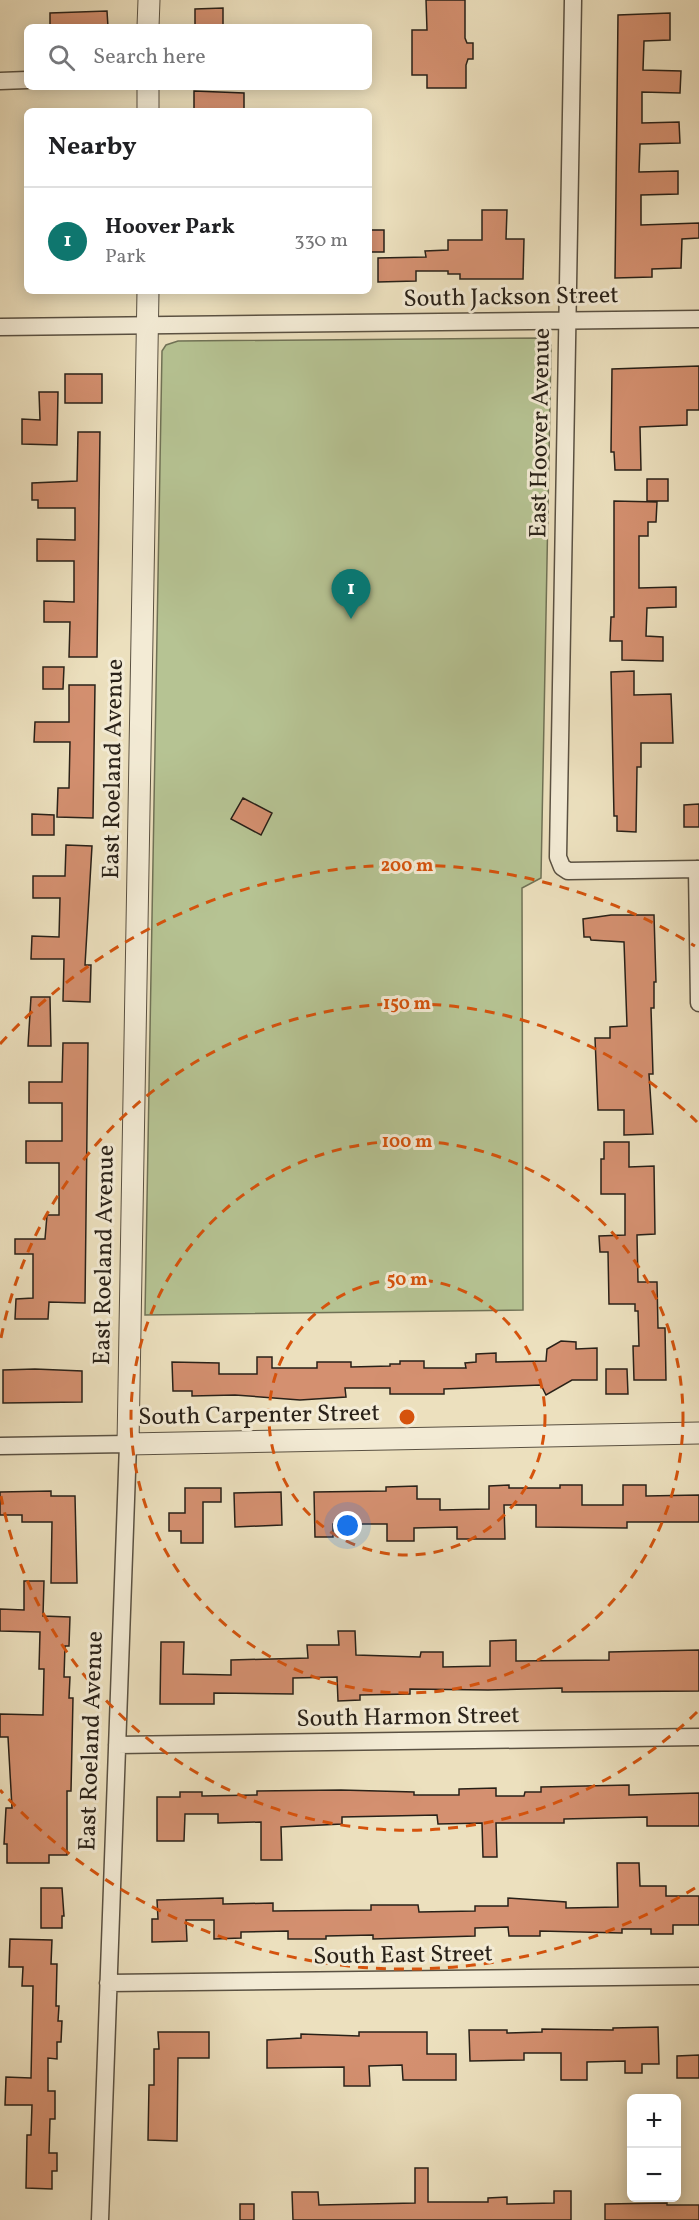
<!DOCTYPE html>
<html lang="en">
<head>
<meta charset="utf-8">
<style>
	body { margin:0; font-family:Vollkorn,serif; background:#f2f2f2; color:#202124 }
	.controls { position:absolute; right:18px; bottom:18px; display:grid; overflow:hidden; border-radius:9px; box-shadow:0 3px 15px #0003 }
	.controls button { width:54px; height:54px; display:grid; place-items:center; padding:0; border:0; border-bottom:2px solid #e0e0e0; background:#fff; color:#202124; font:30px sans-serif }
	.you { position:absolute; left:348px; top:1526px; width:21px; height:21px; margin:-15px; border:4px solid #fff; border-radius:50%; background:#1a73e8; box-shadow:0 0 0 9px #1a73e833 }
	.badge { display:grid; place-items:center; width:39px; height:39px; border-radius:50%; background:#0f766e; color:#fff; font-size:20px; font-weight:700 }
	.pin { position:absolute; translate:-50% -50px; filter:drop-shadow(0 2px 3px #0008) }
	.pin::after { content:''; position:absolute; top:32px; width:21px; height:18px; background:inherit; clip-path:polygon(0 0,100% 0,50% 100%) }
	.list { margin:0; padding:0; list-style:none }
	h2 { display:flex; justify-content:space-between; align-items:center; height:78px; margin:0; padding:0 24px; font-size:26px }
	h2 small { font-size:20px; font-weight:400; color:#757577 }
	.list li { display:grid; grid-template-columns:39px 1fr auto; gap:18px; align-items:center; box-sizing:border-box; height:108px; padding:0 24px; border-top:2px solid #e0e0e0 }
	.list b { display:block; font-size:22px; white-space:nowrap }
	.list p { margin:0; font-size:20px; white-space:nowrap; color:#757577 }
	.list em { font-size:20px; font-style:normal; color:#757577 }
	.icon { flex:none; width:33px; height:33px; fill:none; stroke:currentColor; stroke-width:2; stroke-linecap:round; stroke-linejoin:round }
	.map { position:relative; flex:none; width:699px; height:2220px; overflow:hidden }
	.search { position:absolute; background:#fff; box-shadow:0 3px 15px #0003; left:24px; top:24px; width:348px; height:66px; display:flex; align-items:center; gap:15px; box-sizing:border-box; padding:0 21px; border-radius:9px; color:#757577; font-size:22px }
	.panel { position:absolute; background:#fff; box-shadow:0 3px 15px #0003; left:24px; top:108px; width:348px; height:186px; border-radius:9px }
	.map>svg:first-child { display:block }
</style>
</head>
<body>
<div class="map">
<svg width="699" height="2220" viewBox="0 0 699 2220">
	<rect width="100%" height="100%" fill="#ece0be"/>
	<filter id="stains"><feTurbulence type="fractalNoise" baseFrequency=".00333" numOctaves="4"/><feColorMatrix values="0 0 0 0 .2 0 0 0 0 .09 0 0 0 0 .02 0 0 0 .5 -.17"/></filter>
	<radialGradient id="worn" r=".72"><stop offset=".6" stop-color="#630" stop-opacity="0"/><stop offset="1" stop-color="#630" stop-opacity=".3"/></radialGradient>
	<!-- green -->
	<path fill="#b6c393" stroke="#707256" stroke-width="1.5" d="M544,338L551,345V351L541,878L522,888L523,1310L145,1315L162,351L166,345L178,341Z"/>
	<!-- building -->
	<path fill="#d49070" stroke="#292118" stroke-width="1.5" d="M426,0H465V38L467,43H473V59H468L466,65V88H427V75H412V30H427Z
		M223,8V27H195V9Z
		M107,11L108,27H50V13Z
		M670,13V40L644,41L643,70L681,71L680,93L642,92V123L679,122L680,143L640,144L639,172L678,171V194L641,195V225L699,223V238L682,239L681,268L652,269V277L615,278L618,15Z
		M194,91L244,93V111H194Z
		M482,210H507L506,239H524L523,279H460V274H448V271H416V281L378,282V258L426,257L425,251L448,250V240H482Z
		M369,230H384V252H369Z
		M699,366V410H687V425L640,427L641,470H615L614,452H611L612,369Z
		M65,374H102V403H65Z
		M39,392H58L57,445L22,444V419L40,420Z
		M78,432H100L97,657H69L70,622H44V601L74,602V561H37V539L75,540V508H38V500H32V483L77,481Z
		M647,479H668V501H647Z
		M614,501L657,502L656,522H648V536H639V588L676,587V607L647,608L646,636L663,637V661L622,660V641H610L611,617H614Z
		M43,667H64L63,689H43Z
		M634,671V695L671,694L673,743H641V767H637L636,832L617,831V816H614L611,672Z
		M69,685H95L93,818L57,817L58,788H69L70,742H34L35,722H69Z
		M243,798L272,813L261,835L231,819Z
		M699,804V827H684V805Z
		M32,814L54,815V835H32Z
		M66,845L92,846L85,965H91L90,1002L63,1001L64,959H31L32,936L59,937L60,898H33V876H65Z
		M611,915H654L656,982H654V1008H651L653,1074H649L653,1134L624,1135V1110H598L595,1038H610V1027L627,1026L624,942L591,940L590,937H584L583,919Z
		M31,997H50L51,1046H28Z
		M63,1043H88L85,1303L49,1302L48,1319H15L16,1299L33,1298V1254H15V1239H45L47,1215H59V1163H26V1141H62V1103H29V1082H62Z
		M604,1142H629V1167L654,1166L655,1234L637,1235L638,1282H657L658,1328H665L666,1380H634L633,1346H639L638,1311H635V1304H609L608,1252H600L599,1236L625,1235V1194H601V1159H604Z
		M561,1341L576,1342V1349L597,1348V1380H572L546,1395L541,1385L444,1389V1394H390V1388H345L346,1397L300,1400L235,1395L192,1396V1391H173L172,1362L219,1363V1374H257V1357H272V1368H317V1362H351V1367L390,1366V1364H400V1361H424V1368H466L465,1363L476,1362V1354L496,1353V1362L546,1361L547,1349Z
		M35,1369L82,1371V1402L3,1403V1370Z
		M606,1369H627L628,1394H606Z
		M509,1485V1488H560V1485H582V1505H623V1485H646V1496L699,1495V1522H627V1528L536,1527V1505H504L505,1539H457V1527L414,1528V1541H387V1524H333V1537H315L314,1492L386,1491V1487L417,1486V1499H440V1510L489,1509V1486Z
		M185,1488H221V1502H203V1543H181V1531H169V1513H185Z
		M51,1491V1496H75L77,1583H51L52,1522H22V1515H0V1492Z
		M281,1492L282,1525L235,1527L234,1493Z
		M24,1581H44L43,1616L70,1617L69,1646H65L64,1677H70L69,1698H73L71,1791H67V1855H49V1863H7V1844H4L6,1808H12L8,1737H0V1714L43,1715L44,1669H39L40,1632L0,1631V1609L24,1610Z
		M338,1631H355L356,1655L420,1657L421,1652H443V1667L490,1666V1641L516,1640V1661L609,1660V1652L699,1650V1691L562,1692V1688L488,1690L410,1689V1694L360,1695V1700L338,1701L337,1677L293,1678V1694L214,1693V1704H160L161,1642H184L183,1674L231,1675V1660L308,1658L307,1645H339Z
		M629,1785V1795L699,1793V1826H647V1817L564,1819V1823H496L497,1857H483L482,1823L438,1824L437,1815L342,1817V1824L281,1827L282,1860H261V1822L218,1823V1814H185L184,1841H157V1797H180V1792H202V1796L257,1795V1791L341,1790L414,1792V1795H459V1789L496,1788V1796H524L525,1792H541V1787Z
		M617,1863H639L640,1886H666V1896H699V1925H673V1934H651V1929H622V1933L540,1931V1936H509L508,1927L475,1928V1936L373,1939V1935L326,1936V1939H288V1931L241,1932V1938L214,1939V1920H186L187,1941L152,1942V1919H158L157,1900L223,1898V1904L273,1903V1911L371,1910V1905H418L419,1912L475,1911V1906H508V1898L566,1902V1908L618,1907Z
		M41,1888H62L64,1916H62V1928H41Z
		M10,1939L52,1940L51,1964H57L56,2006H59L58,2021H62L61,2042H57V2059L48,2058V2091H55V2119H50L49,2153H57V2171H52V2189L26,2188L27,2135H31L32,2105H5L6,2077L31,2078L33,1986H22L23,1967H9Z
		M658,2027L659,2064H642V2073H625V2061L587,2062V2080H561V2053H524V2060L470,2061L469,2030H507V2033L542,2032V2029L613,2030V2028Z
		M158,2032H209V2058H178L177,2141L148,2140L149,2085H154V2049H159Z
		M359,2032H427V2054H456V2080H403L402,2065L369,2066L370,2086H344V2067L267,2068V2040L301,2038V2034L359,2036Z
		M699,2055V2078H677V2056Z
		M415,2168H428V2202H488V2198L507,2197V2204L554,2203V2191H571V2220H293L292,2192H318L319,2205L415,2203Z
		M667,2203V2205H699V2220H605V2204Z
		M240,2204H254V2220H240Z"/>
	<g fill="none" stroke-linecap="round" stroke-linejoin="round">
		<!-- minor casing -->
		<g stroke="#5a5142" stroke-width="19">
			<path id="minor" d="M573,0L558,857L562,867L568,871L699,869
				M0,81L27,80
				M0,327L699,319
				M697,869L699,1003
				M0,1446L128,1444L100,2220
				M117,1745L699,1737
				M108,1983L699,1976"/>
		</g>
		<!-- tertiary casing -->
		<g stroke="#5a5142" stroke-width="23">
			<path id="tertiary" d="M148,27L149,0
				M148,111V87
				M148,291L128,1444L699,1433"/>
		</g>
		<!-- minor -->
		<use href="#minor" stroke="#f3ebd5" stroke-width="16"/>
		<!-- tertiary -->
		<use href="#tertiary" stroke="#f3ebd5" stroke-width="21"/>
	</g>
	<!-- distance rings -->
	<g fill="none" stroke="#d5530d" stroke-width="3" stroke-dasharray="10 8">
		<circle cx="407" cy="1417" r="138"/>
		<circle cx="407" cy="1417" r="276"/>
		<path d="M697 1712A414 414 0 0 1 1 1496M1 1338A414 414 0 0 1 697 1122"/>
		<path d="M695 1888A552 552 0 0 1 0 1790M0 1044A552 552 0 0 1 695 946"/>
	</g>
	<g text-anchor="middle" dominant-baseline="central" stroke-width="6" stroke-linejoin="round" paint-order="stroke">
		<!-- street labels -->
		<g font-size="24" fill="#292118" stroke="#f3ebd5">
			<text transform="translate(511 298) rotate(-1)">South Jackson Street</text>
			<text transform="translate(541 433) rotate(-89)">East Hoover Avenue</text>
			<text transform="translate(114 769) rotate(-89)">East Roeland Avenue</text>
			<text transform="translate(105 1255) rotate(-89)">East Roeland Avenue</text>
			<text transform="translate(259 1416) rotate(-1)">South Carpenter Street</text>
			<text transform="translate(408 1718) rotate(-1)">South Harmon Street</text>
			<text transform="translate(92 1741) rotate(-88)">East Roeland Avenue</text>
			<text transform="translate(403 1956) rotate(-1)">South East Street</text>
		</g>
	</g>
	<circle cx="407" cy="1417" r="9" fill="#d5530d" stroke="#f3ebd5" stroke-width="3"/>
	<g font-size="18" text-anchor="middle" font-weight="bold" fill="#d5530d" stroke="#f3ebd5" stroke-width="6" stroke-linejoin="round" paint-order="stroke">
		<text x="407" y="871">200 m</text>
		<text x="407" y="1009">150 m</text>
		<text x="407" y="1147">100 m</text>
		<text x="407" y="1285">50 m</text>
	</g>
	<rect width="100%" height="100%" filter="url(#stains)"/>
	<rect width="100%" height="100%" fill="url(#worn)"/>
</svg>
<div class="controls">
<button>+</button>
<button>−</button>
</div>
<div class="you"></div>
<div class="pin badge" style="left:351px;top:619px">1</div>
<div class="search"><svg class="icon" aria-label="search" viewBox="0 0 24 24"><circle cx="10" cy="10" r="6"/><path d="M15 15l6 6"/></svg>Search here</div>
<section class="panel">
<h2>Nearby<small></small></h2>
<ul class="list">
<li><span class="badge">1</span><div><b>Hoover Park</b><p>Park</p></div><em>330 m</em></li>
</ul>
</section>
</div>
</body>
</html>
